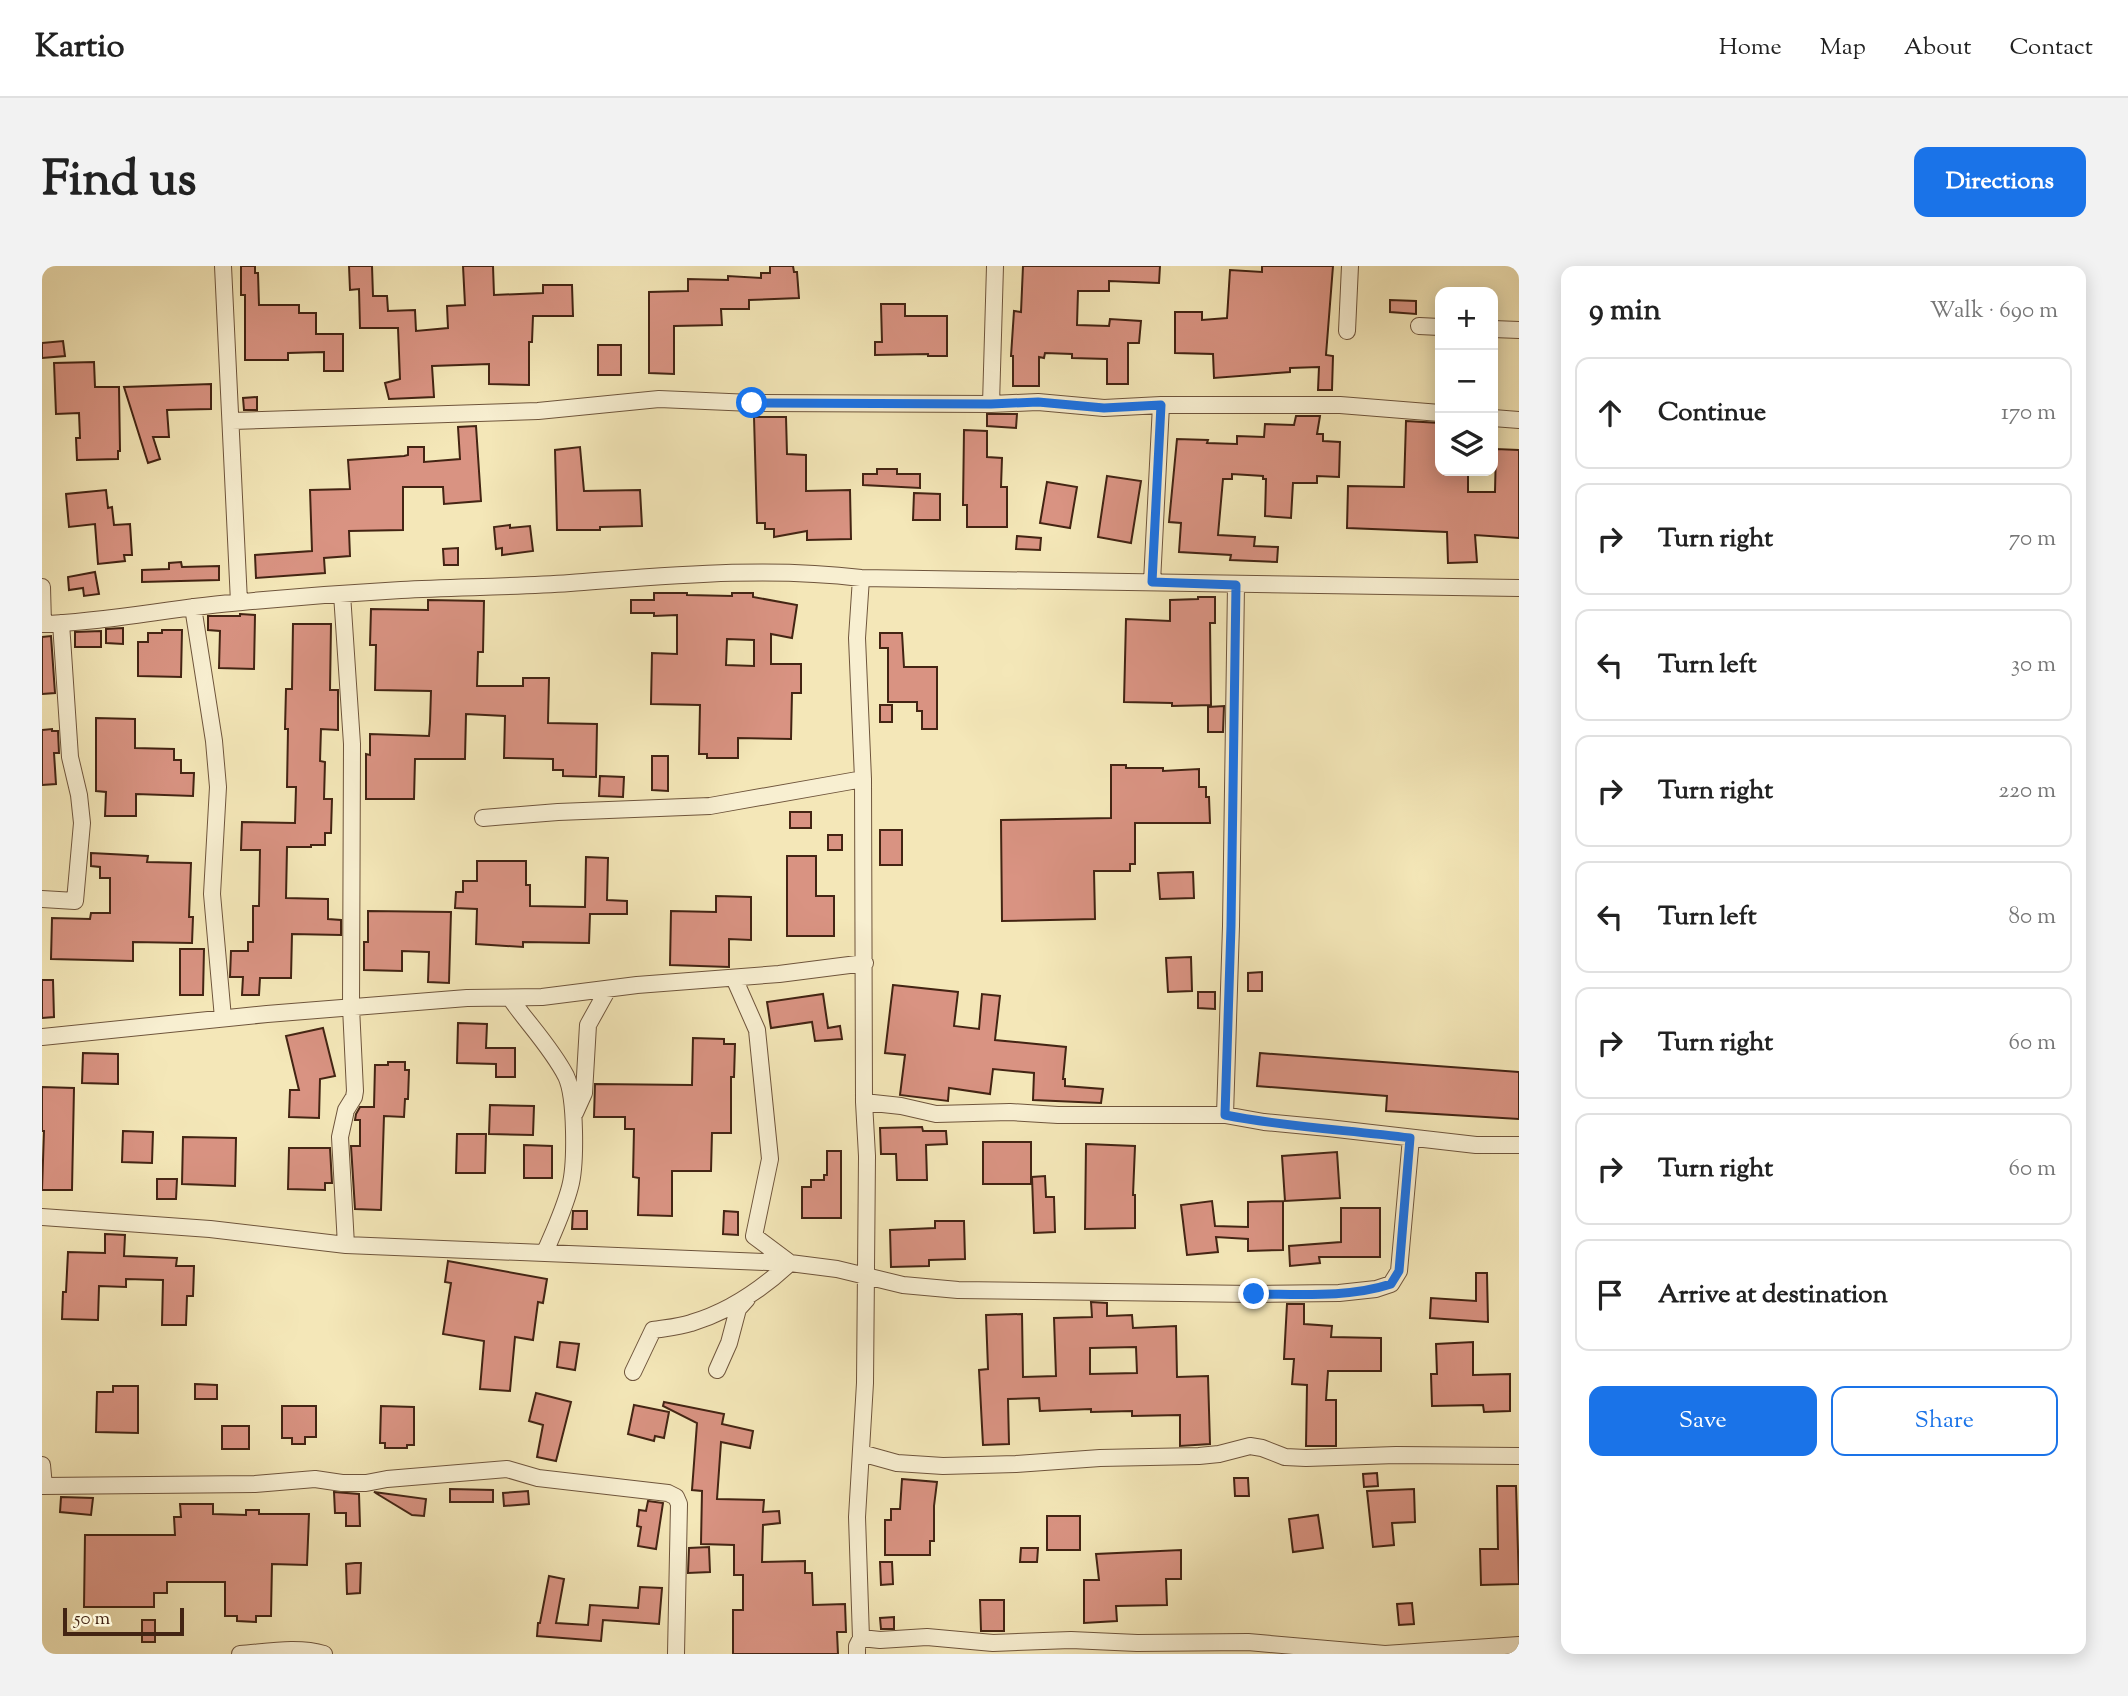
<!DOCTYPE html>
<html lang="en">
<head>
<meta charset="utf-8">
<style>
	body { margin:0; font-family:"Sorts Mill Goudy",serif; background:#f2f2f2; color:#222 }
	.controls { position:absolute; right:21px; top:21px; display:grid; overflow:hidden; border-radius:14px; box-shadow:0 4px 18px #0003 }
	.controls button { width:63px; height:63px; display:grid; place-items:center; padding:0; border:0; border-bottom:2px solid #e0e0e0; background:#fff; color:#222; font:35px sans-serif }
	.scale { position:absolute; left:21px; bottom:18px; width:121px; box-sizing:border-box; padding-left:7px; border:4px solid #432413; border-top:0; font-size:19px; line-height:24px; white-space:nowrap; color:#432413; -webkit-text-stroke:5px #f8efd1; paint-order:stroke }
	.stop { position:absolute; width:21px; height:21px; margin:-16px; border:5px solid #1a73e8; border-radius:50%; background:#fff }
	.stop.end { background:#1a73e8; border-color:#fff; box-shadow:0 2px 7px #0008 }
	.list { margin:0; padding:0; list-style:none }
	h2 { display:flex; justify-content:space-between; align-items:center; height:91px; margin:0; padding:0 28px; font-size:30px }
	h2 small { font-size:23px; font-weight:400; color:#767676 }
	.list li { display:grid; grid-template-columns:46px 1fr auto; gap:21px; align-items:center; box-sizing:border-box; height:112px; margin:0 14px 14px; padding:0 14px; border:2px solid #e0e0e0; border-radius:14px }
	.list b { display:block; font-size:26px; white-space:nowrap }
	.list em { font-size:23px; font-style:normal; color:#767676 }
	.actions { display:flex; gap:14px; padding:21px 28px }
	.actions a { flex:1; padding:16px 0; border:2px solid #1a73e8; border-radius:14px; text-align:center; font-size:24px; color:#1a73e8 }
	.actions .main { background:#1a73e8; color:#fff }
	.icon { flex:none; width:38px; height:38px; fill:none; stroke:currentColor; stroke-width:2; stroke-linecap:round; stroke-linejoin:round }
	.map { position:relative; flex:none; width:1477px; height:1388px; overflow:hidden; border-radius:14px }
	header { display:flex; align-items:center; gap:42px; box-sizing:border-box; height:98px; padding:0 35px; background:#fff; border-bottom:2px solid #e0e0e0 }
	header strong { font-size:33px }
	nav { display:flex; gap:38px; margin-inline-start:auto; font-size:24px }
	.intro { display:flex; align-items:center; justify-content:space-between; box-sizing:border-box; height:168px; padding:0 42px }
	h1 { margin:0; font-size:49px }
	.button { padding:18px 32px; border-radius:14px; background:#1a73e8; color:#fff; font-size:24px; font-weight:700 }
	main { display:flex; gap:42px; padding:0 42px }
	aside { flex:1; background:#fff; border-radius:14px; box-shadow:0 4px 18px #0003 }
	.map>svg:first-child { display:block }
</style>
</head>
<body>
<header>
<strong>Kartio</strong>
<nav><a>Home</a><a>Map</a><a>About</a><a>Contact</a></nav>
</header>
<div class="intro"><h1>Find us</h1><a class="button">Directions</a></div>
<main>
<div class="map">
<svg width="1477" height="1388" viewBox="0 0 1477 1388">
	<rect width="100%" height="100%" fill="#f4e7b8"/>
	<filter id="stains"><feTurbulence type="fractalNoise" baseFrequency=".00286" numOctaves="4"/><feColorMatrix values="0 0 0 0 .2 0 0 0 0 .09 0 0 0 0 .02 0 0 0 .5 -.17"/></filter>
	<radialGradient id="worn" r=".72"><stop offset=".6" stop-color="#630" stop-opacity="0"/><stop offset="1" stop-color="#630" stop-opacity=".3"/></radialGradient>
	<!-- building -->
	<path fill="#d99382" stroke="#432413" stroke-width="2" fill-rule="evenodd" d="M199,0H213V7H216L217,39H257V47H274V68H301V105H282V86L246,87V94H203V29H199Z
		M307,0H330L331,30H345L346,45L373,44L374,65L406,62L405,40L423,39L421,0H451L452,29L501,27V19H530L531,50H491L490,76H487V119L447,118V98L390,100L392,131L347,133L343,117L358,113L356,62H318L317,23L308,24Z
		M728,0H751L752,6H755L757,32L707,34V43H679L680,59L632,60V108L607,107V26L646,25V13L686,14V10L719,12V7H728Z
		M981,0H1118L1117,17L1067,15V25H1036L1035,59L1067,60L1068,53L1099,55L1097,77H1086V118H1065V93L1030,92V88L1003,87L1002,92L997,91V120H971V90H969L972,45L979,46Z
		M1220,0H1291L1284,89L1291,90L1290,124H1276L1277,101L1248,102V106L1172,112L1171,88L1133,87V46H1160V54L1185,52L1188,4L1220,6Z
		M1348,34L1374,35V48L1348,46Z
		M839,38H863V50H905V90H886V88L833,89V76H840Z
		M21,75L23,90L0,92V77Z
		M556,79H579V109H556Z
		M52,96L53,121H77L78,185H76V193L35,194L34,172H38L37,147L14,148L12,97Z
		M169,118V143L125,144L127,171H111L118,193L106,197L82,121Z
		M215,131V144H202L201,132Z
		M945,148H975L974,162L945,160Z
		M1254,150H1278L1275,168H1281V175L1298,176L1297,211L1275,210V217H1251L1249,252L1223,250L1224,213H1221V210L1190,208V213H1181L1176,269L1213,271L1212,280L1236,281L1235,296L1188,294L1189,289L1137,286L1139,257L1127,256L1135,173L1166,174L1165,177L1195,178V170L1222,171L1223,158L1252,159Z
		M712,151H744L745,188L764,189V225L808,224L809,273L765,274V265L732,271V263H723V257H715Z
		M1364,155L1398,157V205L1426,208V226H1453L1454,183L1477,184V272L1433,269L1435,296L1406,297L1405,266L1305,262L1306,220L1362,221Z
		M434,160L439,235L402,238L401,221H361V264L307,265L308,290L282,292L283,307L214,312L213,289L270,285L268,224L308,223L306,194L362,190L366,189V181H382V196L418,193L416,161Z
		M922,164L945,165V191L960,192L959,221H965V261H925V239H921Z
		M538,181L542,225L598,224L600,260L558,261V264H515L513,184Z
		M835,203H855V208H878V222L821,219V208H835Z
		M1065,210L1099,215L1089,277L1056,271Z
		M1005,216L1035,221L1028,262L998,257Z
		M64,224L66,242L70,241L72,259L88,258L90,289H82L83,295L56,298L53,258L27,261L24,228Z
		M872,227L898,228V254H871Z
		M468,259V262L488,260L491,285L460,289V282L454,283L452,261Z
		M975,270L999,272L998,284L974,283Z
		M416,282V299H402L401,283Z
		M139,296L140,301L177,300V314L100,316V304L127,303V297Z
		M53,306L57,328L42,330L41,322L27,324L26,311Z
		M612,327H645V329L690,330V327H711V331L755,339L750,372L729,368V398H759V427H750L749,473L696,472V492H665V488H657L658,439L609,438L610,387L635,388V349L612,350V347H589V334H612ZM685,373L712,374V400L684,399Z
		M1156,331H1173V357H1168L1169,439L1130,440V437L1082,436L1084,353L1128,355V334L1156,333Z
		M386,334L442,335L441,386H436L435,420H481V412H507L506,457L555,458L554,511L521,510V504H511V493L462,492L463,450L424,448L423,493H373L372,533H324V488L328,489V468L387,470L388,457L389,425L333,424L334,379H328L329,343L386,344Z
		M198,348L213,349L212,403L177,402L178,365L166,364V350H198Z
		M251,358H289L288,424H296V464L279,463L278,495L283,496L282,533H290L289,567H283V579H269V581H245L244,632L286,633V653L299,654V669L250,668L249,712H218L217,729H200L201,711H188L189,685H206V676H211V640H217L218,584H199L200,556L253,557L254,521H245L246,463H243L244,423H250Z
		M81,362V378L64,377V363Z
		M120,364H140L139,411L96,410V376H106V367H120Z
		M59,365V381H33V366Z
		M838,367H860L862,401H895V463H880V445H875V436H846V382H838Z
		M9,370L13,427L0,428V371Z
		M838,439H850V456H838Z
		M1182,440L1181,466H1166V441Z
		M54,452L93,453V482L132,483V494H139V507H152L151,530L94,528V550H63L64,526L54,525Z
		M10,463V465H16L17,487H12L14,518L0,519V464Z
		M610,490H626V525L610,524Z
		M1069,499H1084V502H1121V505L1157,503V521H1164V531H1167L1168,557H1093V598H1088V605H1052L1053,653L960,655L959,554L1069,552Z
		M558,510L582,511L581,531L557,530Z
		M748,546H769V562H748Z
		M838,564H860V599H838Z
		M786,569H800V584H786Z
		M49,587L106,590L105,596L149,597L147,651H151L150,677L91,676V695L9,693L10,652L48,653L49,647H68V612H58V601L49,600Z
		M745,590H774V630H792V670H745Z
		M544,591L566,592L565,634L585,635V648H548L547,677L481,676V681L434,678L435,643L413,642L414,626H421V615H435V595H484V619H488V640L543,641Z
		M1151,606L1152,632L1118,633L1116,607Z
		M674,630L709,631V674L687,673V701L628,699L629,645L674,646Z
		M326,645L409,646L407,717L386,716L387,686L360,685V705L322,704V676H326Z
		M138,683H162L161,729H138Z
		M1149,691L1150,725L1126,726L1124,692Z
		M1220,706V725H1206V707Z
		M0,714H11L12,751L0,752Z
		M851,719L916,726L912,760L937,763L940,728L958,730L953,774L1024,781L1021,813H1023V820L1061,823L1059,837L991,834L992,807L951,803L948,828L907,822L906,835L858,829L863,789L843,787Z
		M1156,726H1173V743L1156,742Z
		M781,728L786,762L798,760L800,773L773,775L770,756L729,762L725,736Z
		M416,757L445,758L444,782H473V811H454V798L415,797Z
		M281,762L293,810L278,813L277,852L247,851L248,824H257L244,770Z
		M651,772L682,773V778H693L692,811H689V867H670L669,905H630V950L596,949L597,912L591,911L592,863H583V851H552L553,818L650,819Z
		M41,787L76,788V818L40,817Z
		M1218,787L1477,806V853L1344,845L1345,830L1215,820Z
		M346,796H363V804H367L366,833H363L362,851L342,850L339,944L313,943L309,880H318V854H313L314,848L318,841H332L333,799H346Z
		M0,821L32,822L30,924H0L2,865H0Z
		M448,839L492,840L491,869L447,868Z
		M880,861L881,865H904L905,878L884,879L885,914H855L854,888H839L838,862Z
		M81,865L111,866L110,897L80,896Z
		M415,868H444L443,907H414Z
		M141,871L194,872L193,920L140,918Z
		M941,876H989V918H941Z
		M1044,878L1093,880L1091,929H1093V962L1043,963Z
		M482,879L510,880V912H482Z
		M247,882H288L290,917H283V924L246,923Z
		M785,885H799V952H760V921H769V914H782V909H785Z
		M1295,886L1298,932L1243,935L1240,890Z
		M1003,910L1004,931H1012L1013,966L992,967L990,911Z
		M115,913H135L134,933H115Z
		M1170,935L1173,960L1206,961V936L1241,935V984L1206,985V973L1174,971L1176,986L1145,989L1139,939Z
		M1299,942H1338V991H1277L1278,997L1248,1000L1247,980L1299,976Z
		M531,945H545V963H530Z
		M682,945L696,946V969L681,968Z
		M893,955H922L923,993L887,994V1000L849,1001L848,964L893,962Z
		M63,968L83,969L82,990L135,992L134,1000H152L151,1030H145L144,1059H120L121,1014L84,1013V1021L57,1020L56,1054L20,1053L21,1026H24L26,986L63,987Z
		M406,995L505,1013L501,1037L496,1036L491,1074L473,1071L468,1125L438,1123L442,1075L401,1068L409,1017L403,1016Z
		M1434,1007H1445L1446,1056L1388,1052L1389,1032L1434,1035Z
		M1049,1036L1065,1037V1050L1090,1049L1091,1062L1134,1060L1135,1111L1166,1110L1168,1178L1138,1180V1149L1090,1150V1145L1049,1146V1143L998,1145L997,1132L966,1133L967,1178L941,1179L937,1104L946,1103L944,1049L980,1048L981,1111L1014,1110L1012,1052L1050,1051ZM1094,1081L1095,1107L1048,1108V1082Z
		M1245,1038H1262V1058L1290,1060L1289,1071L1339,1072V1105H1286L1284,1134H1294V1180H1264L1265,1119L1250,1118L1252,1093H1242Z
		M518,1076L537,1078L533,1104L515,1101Z
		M1431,1076V1109L1468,1108V1145L1442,1146L1441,1139L1390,1140L1389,1108H1395L1394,1078Z
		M153,1118L175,1119V1133H153Z
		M71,1120H96V1167L54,1166L55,1126H71Z
		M494,1127L529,1136L514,1195L495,1191L501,1159L487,1155Z
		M622,1136L682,1148L680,1158L711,1165L708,1182L679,1176L675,1233L722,1234L721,1246L737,1245L738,1257L721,1259L720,1296L763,1295V1307H770L771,1339L803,1338L804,1366H795L796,1388H691V1344H701V1309H692V1279L659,1278L660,1225L650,1224L655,1157L621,1140Z
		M592,1139L627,1146L622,1172L613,1170L612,1175L586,1168Z
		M240,1140H274V1171H263V1178H250V1172H240Z
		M339,1140L372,1141V1179H365V1182H343V1177H338Z
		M180,1160H207V1183H180Z
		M1335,1207L1336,1220L1322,1221L1321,1208Z
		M1192,1212H1206L1207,1230H1193Z
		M860,1213L895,1216L892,1240V1275H888V1289H843V1254H849V1243H858Z
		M1455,1220H1474L1477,1318L1439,1319L1438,1283H1456Z
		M408,1223L451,1224V1236H408Z
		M1372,1223L1373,1256L1350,1257L1352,1279L1331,1281L1325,1225Z
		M486,1225L487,1238L462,1240L461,1227Z
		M292,1226L317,1228L318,1260H304V1247H293Z
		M332,1226L384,1233L382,1250L370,1249Z
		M19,1231L51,1232L49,1249L18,1246Z
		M606,1235L621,1237L614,1283L596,1280L599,1261L595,1260L597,1244L604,1245Z
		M138,1238H171V1248L204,1249V1244H217V1248H267L265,1299L230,1298L229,1350H214V1356L195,1355V1350H183V1316H125V1327H112V1341H42L43,1269H133L132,1251H139Z
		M1276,1249L1281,1282L1251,1286L1247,1253Z
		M1005,1250H1038V1284H1005Z
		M667,1281L668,1306L646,1307L647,1282Z
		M979,1282H996L995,1296H978Z
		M1139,1284V1313H1124L1125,1339L1074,1340L1075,1355L1042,1357V1314H1057L1054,1288Z
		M838,1296H850L851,1318L839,1319Z
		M313,1297H319L318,1327L305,1328L304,1298Z
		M507,1310L522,1313L514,1357L546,1359L548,1339L596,1342L598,1321L620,1322L617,1358L561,1354L559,1375L495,1370L496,1357H498Z
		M938,1334H962V1365H939Z
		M1370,1337L1372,1358L1357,1359L1355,1338Z
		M852,1351V1363H839L838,1352Z
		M100,1354H113V1376H100Z"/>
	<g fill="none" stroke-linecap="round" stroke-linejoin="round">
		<!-- minor casing -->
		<g stroke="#6f553c" stroke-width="18">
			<path id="minor" d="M181,0L197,336
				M1377,60L1398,61
				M1451,63L1477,64
				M1305,65L1308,0
				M949,138L953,0
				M1451,152L1477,154
				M190,155L496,145L617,133L710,137L949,138L996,136L1062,142L1119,139H1298L1398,147
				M1110,316L1119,139
				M0,321L1,358
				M300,328L310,478L309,741L313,825L312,831L304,844L298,871L304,979
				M151,341L172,475L176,521L170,628L181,752
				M0,358C67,356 133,341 200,336C253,331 306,327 359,324C415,321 472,321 528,317C624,310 724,300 819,312L1477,322
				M441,552L516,546L668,540L821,513
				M0,633L33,635L40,557L37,529L28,491L19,357
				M468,732C486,758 509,781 524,810C534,831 534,899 528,921C522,944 512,965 503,986
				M0,771L225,748L425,732L500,731L595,719L737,708L823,697
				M822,836L859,840L894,848L968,846L1016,849H1183L1222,856L1286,862L1434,879H1477
				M533,847L542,827L546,759L566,723
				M1183,849L1189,660L1194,319
				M0,951L168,963L304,979L748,997L795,1003L861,1019L916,1024L1211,1028L1297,1027L1334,1023L1349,1018L1357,1005L1369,872
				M675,1104L687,1077L696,1043L705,1033
				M591,1106L611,1064C623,1062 637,1061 649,1057C687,1046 720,1023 748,997L712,970L728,893L715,764L692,712
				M819,1187L855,1197L901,1200L974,1198L1058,1192L1157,1190L1177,1188L1208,1180L1220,1182L1243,1191L1264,1192L1354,1189L1477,1190
				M0,1199L2,1220
				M0,1220L213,1218L273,1213L300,1217H324L345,1213L465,1203L496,1212L626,1227L634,1231L637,1238L634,1388
				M819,1372L838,1374L885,1371L951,1377L1029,1374L1095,1377L1206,1376L1343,1388L1477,1379
				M198,1388C225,1386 256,1380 282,1388
				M815,1388V1380L819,1372L815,1251L823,1117L825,890L822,836L821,513L815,372L819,312"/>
		</g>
		<!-- minor -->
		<use href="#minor" stroke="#f8efd1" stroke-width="16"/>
	</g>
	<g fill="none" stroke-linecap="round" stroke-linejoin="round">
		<!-- route -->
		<path stroke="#1a73e8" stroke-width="9" d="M710,137L949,138L996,136L1062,142L1119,139L1110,316L1194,319L1189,660L1183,849C1244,861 1307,864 1368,872L1357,1005L1349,1018C1306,1032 1257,1028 1212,1028"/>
	</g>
	<rect width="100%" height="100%" filter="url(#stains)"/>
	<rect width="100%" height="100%" fill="url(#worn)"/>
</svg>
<div class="controls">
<button>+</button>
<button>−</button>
<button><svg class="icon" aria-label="layers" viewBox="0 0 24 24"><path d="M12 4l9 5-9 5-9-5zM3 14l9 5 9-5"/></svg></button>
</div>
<div class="scale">50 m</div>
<div class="stop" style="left:710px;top:137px"></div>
<div class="stop end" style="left:1212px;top:1028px"></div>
</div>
<aside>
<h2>9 min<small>Walk · 690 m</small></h2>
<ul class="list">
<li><svg class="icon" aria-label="ahead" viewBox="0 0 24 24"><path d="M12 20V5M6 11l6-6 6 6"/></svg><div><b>Continue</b></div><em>170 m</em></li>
<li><svg class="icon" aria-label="right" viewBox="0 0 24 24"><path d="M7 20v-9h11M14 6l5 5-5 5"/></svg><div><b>Turn right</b></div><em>70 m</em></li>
<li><svg class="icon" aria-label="left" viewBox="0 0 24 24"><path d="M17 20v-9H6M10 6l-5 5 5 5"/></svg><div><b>Turn left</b></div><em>30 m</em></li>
<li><svg class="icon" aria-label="right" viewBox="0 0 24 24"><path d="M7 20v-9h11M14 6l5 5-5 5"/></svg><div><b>Turn right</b></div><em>220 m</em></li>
<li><svg class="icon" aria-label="left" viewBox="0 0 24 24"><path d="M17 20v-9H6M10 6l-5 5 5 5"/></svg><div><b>Turn left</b></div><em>80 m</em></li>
<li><svg class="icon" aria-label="right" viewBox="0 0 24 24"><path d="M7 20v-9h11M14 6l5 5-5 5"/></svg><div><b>Turn right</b></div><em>60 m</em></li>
<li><svg class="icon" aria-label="right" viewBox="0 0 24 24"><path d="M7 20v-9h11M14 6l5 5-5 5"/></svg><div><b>Turn right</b></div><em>60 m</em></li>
<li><svg class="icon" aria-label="arrive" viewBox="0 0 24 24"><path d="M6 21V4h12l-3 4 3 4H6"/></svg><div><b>Arrive at destination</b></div></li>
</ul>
<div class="actions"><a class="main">Save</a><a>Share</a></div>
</aside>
</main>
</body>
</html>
